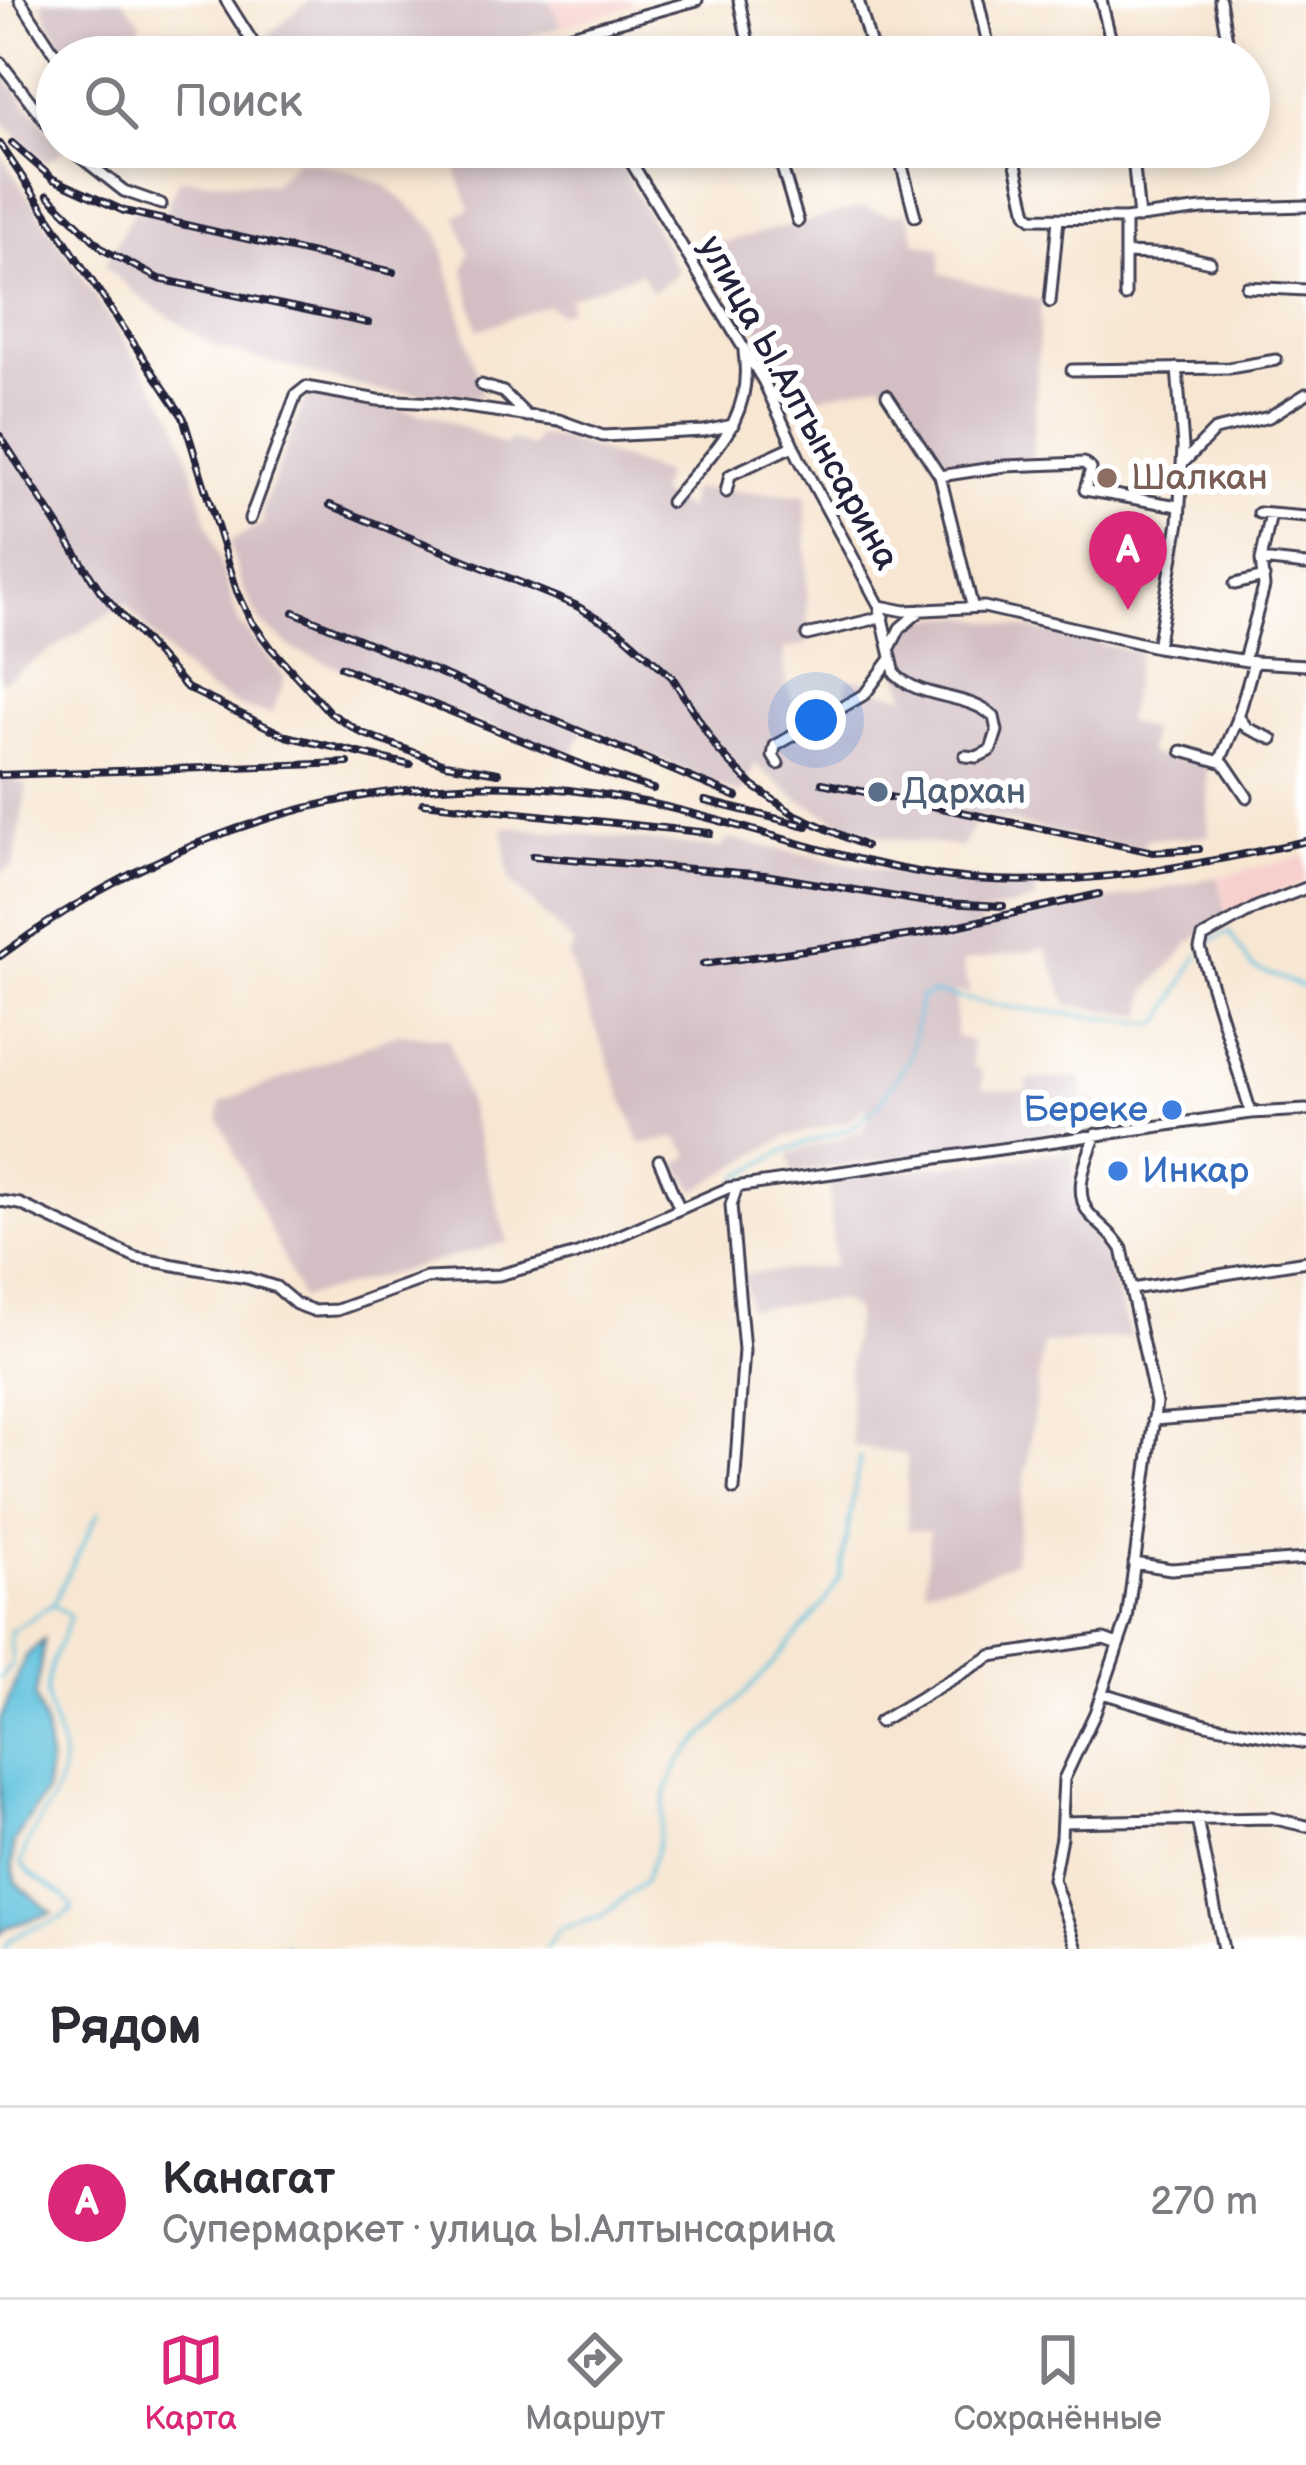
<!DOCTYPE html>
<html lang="ru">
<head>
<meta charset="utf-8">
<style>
	body { margin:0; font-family:"Balsamiq Sans",sans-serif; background:#f2f2f3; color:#2b2b33 }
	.you { position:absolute; left:816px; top:720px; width:42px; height:42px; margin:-30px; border:9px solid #fff; border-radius:50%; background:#1a73e8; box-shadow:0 0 0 18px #1a73e833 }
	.badge { display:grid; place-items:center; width:78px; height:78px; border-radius:50%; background:#db2777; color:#fff; font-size:39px; font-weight:700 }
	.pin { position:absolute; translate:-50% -99px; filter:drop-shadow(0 3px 6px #0008) }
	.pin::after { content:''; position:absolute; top:63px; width:42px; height:36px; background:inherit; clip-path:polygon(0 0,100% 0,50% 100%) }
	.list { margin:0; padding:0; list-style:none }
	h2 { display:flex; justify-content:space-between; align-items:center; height:156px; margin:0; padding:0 48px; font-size:51px }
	h2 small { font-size:39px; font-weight:400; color:#7c7c81 }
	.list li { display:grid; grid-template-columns:78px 1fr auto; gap:36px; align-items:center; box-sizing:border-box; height:192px; padding:0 48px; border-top:3px solid #e1e1e2 }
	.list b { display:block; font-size:45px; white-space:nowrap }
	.list p { margin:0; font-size:39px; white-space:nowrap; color:#7c7c81 }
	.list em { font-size:39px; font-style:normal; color:#7c7c81 }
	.icon { flex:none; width:66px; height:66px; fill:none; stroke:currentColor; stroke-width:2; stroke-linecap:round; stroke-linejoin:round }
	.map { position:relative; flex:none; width:1306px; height:1949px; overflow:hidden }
	.search { position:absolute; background:#fff; box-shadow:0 6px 18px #0003; left:36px; right:36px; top:36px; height:132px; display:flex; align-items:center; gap:30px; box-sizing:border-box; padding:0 42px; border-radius:66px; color:#7c7c81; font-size:45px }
	.sheet { height:348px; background:#fff }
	nav { display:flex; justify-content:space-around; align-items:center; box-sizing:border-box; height:168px; border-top:3px solid #e1e1e2; background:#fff; font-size:33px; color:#7c7c81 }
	nav a { display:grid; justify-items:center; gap:6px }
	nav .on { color:#db2777 }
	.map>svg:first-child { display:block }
</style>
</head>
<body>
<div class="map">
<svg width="1306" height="1949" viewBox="0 0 1306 1949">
	<rect width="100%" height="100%" fill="#fff"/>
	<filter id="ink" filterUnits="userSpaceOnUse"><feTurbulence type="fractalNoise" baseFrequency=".00833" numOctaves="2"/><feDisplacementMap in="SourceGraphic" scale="24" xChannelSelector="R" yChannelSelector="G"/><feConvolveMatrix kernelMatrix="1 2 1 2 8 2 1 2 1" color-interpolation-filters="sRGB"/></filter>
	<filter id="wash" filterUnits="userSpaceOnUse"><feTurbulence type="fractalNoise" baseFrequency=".004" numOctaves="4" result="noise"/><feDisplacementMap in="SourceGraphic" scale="48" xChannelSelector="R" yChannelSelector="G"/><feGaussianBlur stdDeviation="2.7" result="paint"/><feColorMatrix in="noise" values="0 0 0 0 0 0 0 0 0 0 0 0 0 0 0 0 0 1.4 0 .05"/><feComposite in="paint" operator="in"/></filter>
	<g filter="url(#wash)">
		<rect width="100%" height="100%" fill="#f7e6d2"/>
		<!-- built -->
		<path fill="#f7d0cd" d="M549,0H629L634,5L561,27Z
			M1306,856V881L1227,916L1217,877Z"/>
		<!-- industrial -->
		<path fill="#d2bec3" d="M43,0H122L140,20V32L164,57H69L45,15Z
			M310,0H549L561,27L452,57H273L262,40Z
			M0,69L63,151L45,163L0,119Z
			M448,147H611L678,272L652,292L641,272L569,298L570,309L559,314L547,305L478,330L464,271L469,252L456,216L470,209Z
			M0,154L177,420L238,621L285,678L272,714L240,707L207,689L176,662L125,603L0,683Z
			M298,159L348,170L385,185L438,231L483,397L378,391L217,348L146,302L104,266L135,208L165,212L178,179L272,184Z
			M863,207L893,215L907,213L916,243L941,248L940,273L1041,301L1032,460L936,467L897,392L881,382L797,402L712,245Z
			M307,394L436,416L505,445L510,439L532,447L537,436L559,438L665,474L658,493L687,510L691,489L806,495L808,644L785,649L783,664L791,701L845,696L848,679H863L875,690L906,696L894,659L901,634L921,619L965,616L1139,652L1126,722L1151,730L1148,754L1186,762L1207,758L1209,836L1145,839L1143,848L1102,843L979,815L962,847L888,838L849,826L799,800L755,764L741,795L585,726L571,758L296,651L260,622L242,586L229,542L263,524V508Z
			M0,776H9L27,786L14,865L0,874Z
			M503,826L721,848L728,839L944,882L1034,883L1036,900L979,915L982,927L1217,877L1227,916L1191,942L1147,991L1144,1016L1068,1005L1046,948L962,962L970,994L955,992L956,1037L971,1040L973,1067L981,1070L983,1089L1026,1091L1028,1079L1082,1078L1083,1098L1104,1101L1106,1127L792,1173L789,1154L862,1131L869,1119L865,1106L849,1121L786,1137L696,1190L677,1165L691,1155L676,1138L641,1144L568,957L574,945L509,880Z
			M399,1033L449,1039L508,1242L301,1298L219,1118L220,1103Z
			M1072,1150L1078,1211L1104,1249L1130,1337L1043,1344L1014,1562L973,1579L925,1588L929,1531L907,1530V1455L853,1446L848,1375L856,1312L840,1300L749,1308L744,1274L834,1266L829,1188L833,1180Z"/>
		<!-- water -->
		<path fill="#60c2de" stroke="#41728c" stroke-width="3" d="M44,1640L35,1698L46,1729L49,1763L45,1792L13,1844L12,1867L17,1883L52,1913L7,1927L0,1934V1721L25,1657Z"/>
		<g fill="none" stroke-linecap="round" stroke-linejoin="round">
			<!-- stream -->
			<path stroke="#60c2de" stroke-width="3" d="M1207,943L1229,932L1252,967L1306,988
				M738,1177L786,1150L853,1127L879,1104L910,1057L920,998L933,993L1008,1007L1157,1024L1162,1021L1198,955
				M0,1678L12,1664L10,1632L53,1604L99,1512
				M4,1949C17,1922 55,1931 73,1908C61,1886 34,1884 21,1863C29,1829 56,1804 62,1770C67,1744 50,1722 47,1697C44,1673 62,1640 70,1617L53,1604
				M283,1949L286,1943
				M545,1949L559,1929L601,1917L644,1882L656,1852L667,1790L680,1761L767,1670L824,1603L840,1577L860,1457"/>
		</g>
	</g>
	<g filter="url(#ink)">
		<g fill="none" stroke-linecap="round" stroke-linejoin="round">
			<!-- minor casing -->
			<g stroke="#423f52" stroke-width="15">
				<path id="minor" d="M20,0L57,57
					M226,0L262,57
					M739,0L751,57
					M858,0L874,57
					M978,0L991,57
					M1101,0L1115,57
					M1220,0L1230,57
					M560,40L570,57
					M492,57L697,0
					M0,62L57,136
					M1249,120L1257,118
					M68,147L124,191L161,204
					M622,147L764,382L799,458L879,605L895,674C922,701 967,692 994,717L997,731L991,750L977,757L965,756
					M776,147L798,221
					M897,147L915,216
					M1012,147L1027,213L1032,218L1125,219L1202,209L1306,206
					M1132,147L1139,218
					M1133,152L1155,147
					M1125,219V296
					M1126,253L1179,255L1210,262
					M1247,287L1306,290
					M1050,302L1058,219
					M1072,370L1229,368L1276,360
					M481,385L503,392L527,416
					M887,395L940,476L972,605
					M1183,463L1215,430L1269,417L1306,394
					M940,476L1005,466L1084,463L1091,469L1085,490L1178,506
					M726,492L730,475L793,446
					M671,502C712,451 754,422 744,352
					M1259,513L1306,517
					M250,519L296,395L306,387L378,400L437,403L559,420L603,436L704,431L733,425
					M1261,560L1306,565
					M1235,584L1264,577
					M880,606L905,611L984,607L1157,647L1254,662L1306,665
					M807,635L883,617
					M891,646L900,628L921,610
					M1157,647L1179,522L1183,447L1177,368
					M1244,660L1264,587L1261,560L1271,514
					M1238,716L1247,728L1272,739
					M1182,751L1224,763L1247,797
					M1220,761L1237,721L1254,662
					M778,764L773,756L775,746L865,694L890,660
					M1251,1113L1200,948L1203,937L1257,907L1306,888
					M659,1160L679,1207
					M0,1201L20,1204L136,1258L247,1278L276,1287L296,1304L315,1311L337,1310L426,1278L499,1275L577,1254L728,1188L1251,1113L1306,1110
					M1132,1289L1306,1261
					M1153,1420L1306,1408
					M734,1489L744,1350L731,1205L737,1187
					M1134,1563L1171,1569L1306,1559
					M1102,1693L1206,1724L1306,1743
					M879,1722L991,1656L1104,1639L1118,1644
					M1197,1819L1223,1949
					M1062,1822L1271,1818L1306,1826
					M1077,1949L1053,1879L1061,1837L1064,1779L1095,1713L1127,1619L1156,1403L1122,1249C1111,1231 1099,1226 1088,1212C1072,1189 1088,1157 1096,1134"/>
			</g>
			<!-- minor -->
			<use href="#minor" stroke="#fff" stroke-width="9"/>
			<!-- rail casing -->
			<g stroke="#22223b" stroke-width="8">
				<path id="rail" d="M12,143L53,179L124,211L393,272
					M0,144L183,417L237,591L251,621L271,648L330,713L362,733L445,764L498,773
					M48,195L104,250L159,279L368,323
					M0,436L101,592L187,688L286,736L410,765
					M330,505L575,605L620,631L672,677L718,750L753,786L794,814L865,846
					M294,612L737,797
					M341,667L600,772L653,789
					M0,775L348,763
					M822,783L1153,852L1199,849
					M705,801L807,826
					M423,803L710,833
					M533,856L765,875L926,902L1003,906
					M0,956C188,816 411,753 644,802C754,825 860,870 972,879C1088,887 1194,866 1306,841
					M703,964L921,934L1099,894"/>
			</g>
			<!-- rail -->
			<use href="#rail" stroke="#fff" stroke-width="3" stroke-dasharray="9" stroke-linecap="butt"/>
		</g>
	</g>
	<!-- markers -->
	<circle fill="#8d6e63" stroke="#fff" stroke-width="4.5" cx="1107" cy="478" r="12"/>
	<circle fill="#5c6f8a" stroke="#fff" stroke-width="4.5" cx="878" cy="792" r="12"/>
	<g fill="#3f7fe0" stroke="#fff" stroke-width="4.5">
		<circle cx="1172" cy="1110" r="12"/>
		<circle cx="1118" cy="1171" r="12"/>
	</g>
	<g text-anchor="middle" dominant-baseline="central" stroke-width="12" stroke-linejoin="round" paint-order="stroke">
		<!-- street labels -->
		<g font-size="36" fill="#22223b" stroke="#fff">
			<text transform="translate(798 403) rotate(61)">улица Ы.Алтынсарина</text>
		</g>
		<!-- education labels -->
		<g font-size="36" fill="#785e54" stroke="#fff" text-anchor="start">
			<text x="1131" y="478">Шалкан</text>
		</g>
		<!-- service labels -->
		<g font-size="36" fill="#4e5e75" stroke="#fff" text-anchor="start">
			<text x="902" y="792">Дархан</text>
		</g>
		<!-- shop labels -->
		<g font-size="36" fill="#366cbe" stroke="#fff" text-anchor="end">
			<text x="1148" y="1110">Береке</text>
			<text x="1142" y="1171" text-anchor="start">Инкар</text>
		</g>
	</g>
</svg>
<div class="you"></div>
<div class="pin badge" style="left:1128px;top:610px">A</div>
<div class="search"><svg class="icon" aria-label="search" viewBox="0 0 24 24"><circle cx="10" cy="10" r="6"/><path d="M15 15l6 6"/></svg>Поиск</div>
</div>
<section class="sheet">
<h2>Рядом<small></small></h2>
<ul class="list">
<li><span class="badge">A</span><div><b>Канагат</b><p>Супермаркет · улица Ы.Алтынсарина</p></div><em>270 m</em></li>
</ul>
</section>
<nav>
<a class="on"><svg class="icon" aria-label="map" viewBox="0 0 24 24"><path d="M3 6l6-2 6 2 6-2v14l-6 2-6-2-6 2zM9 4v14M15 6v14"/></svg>Карта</a>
<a><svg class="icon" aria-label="directions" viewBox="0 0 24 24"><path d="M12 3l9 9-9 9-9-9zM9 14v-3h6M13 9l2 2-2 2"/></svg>Маршрут</a>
<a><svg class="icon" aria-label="saved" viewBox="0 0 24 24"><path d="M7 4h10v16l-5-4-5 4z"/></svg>Сохранённые</a>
</nav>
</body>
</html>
